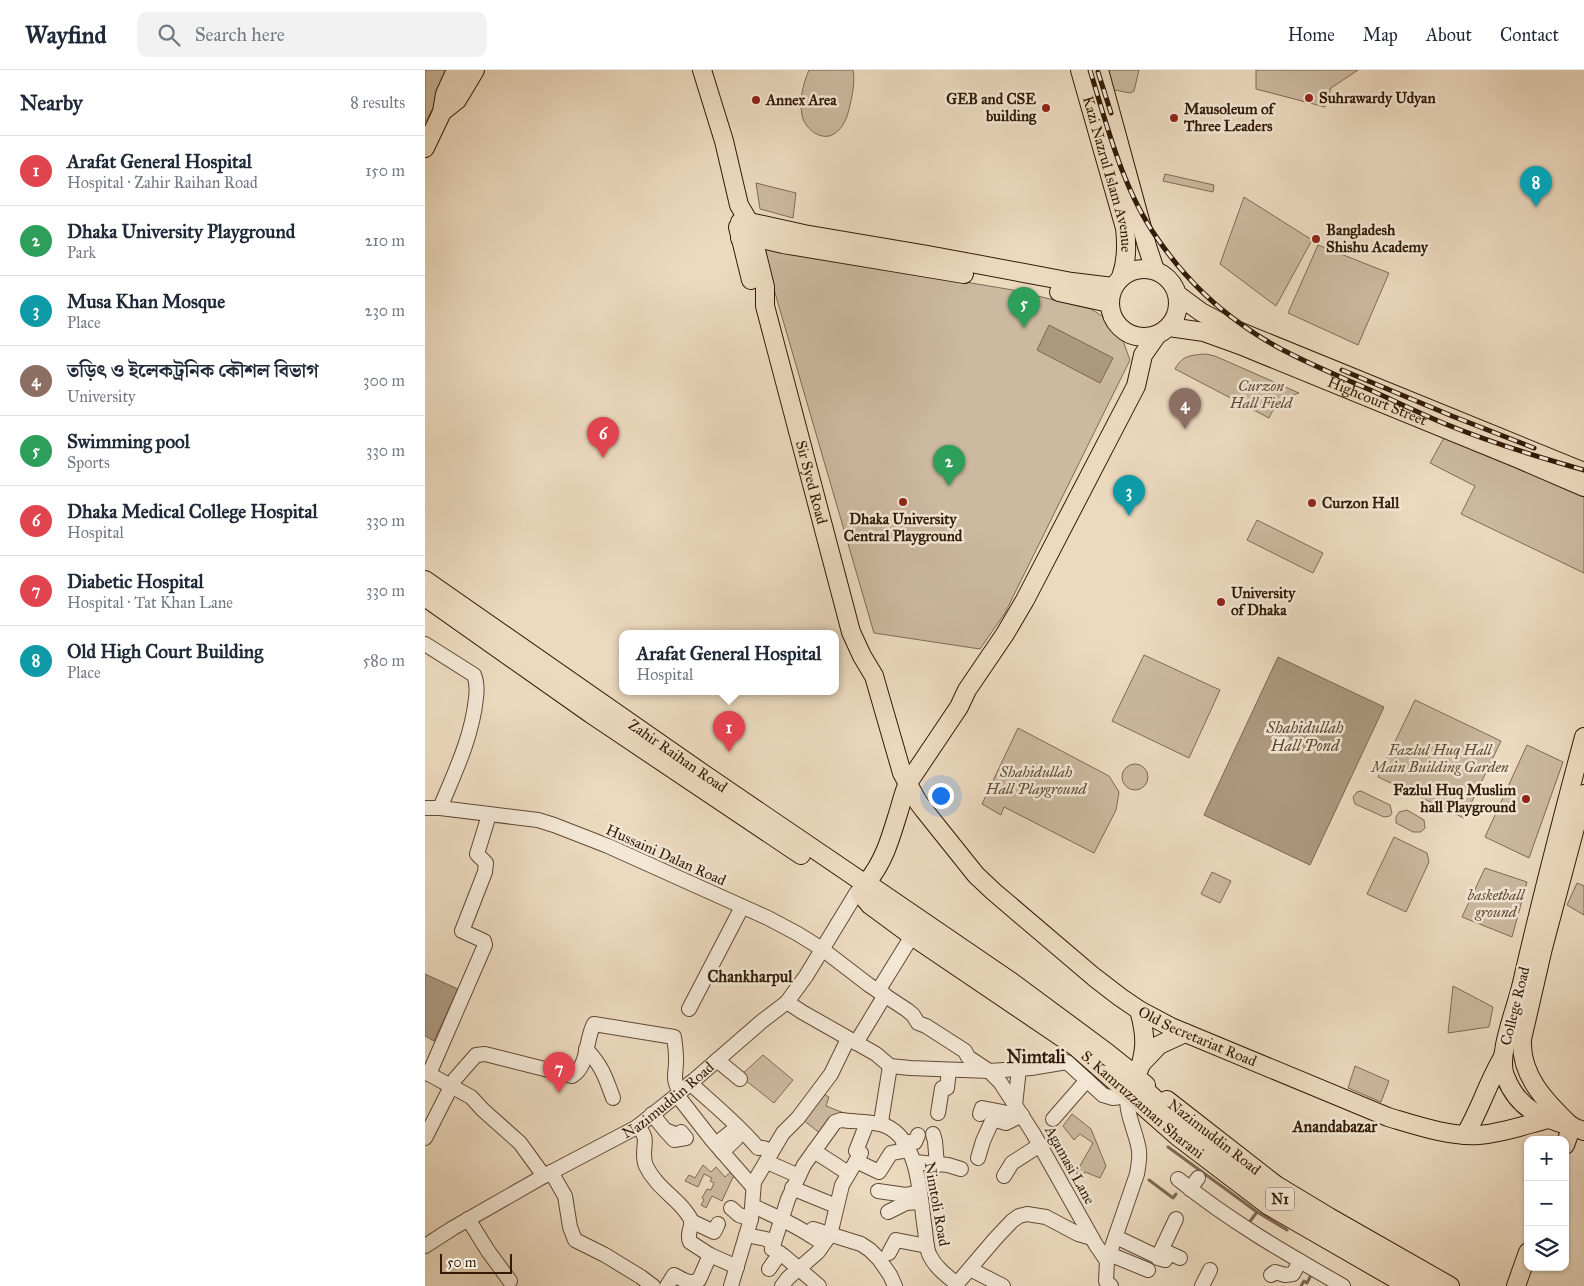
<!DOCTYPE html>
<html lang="en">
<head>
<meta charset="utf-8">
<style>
	body { margin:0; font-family:"IM FELL Great Primer","Noto Serif Bengali",serif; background:#f2f2f3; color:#1f2937 }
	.controls { position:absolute; right:15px; bottom:15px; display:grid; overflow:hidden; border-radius:10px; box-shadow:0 1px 4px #0004 }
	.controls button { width:45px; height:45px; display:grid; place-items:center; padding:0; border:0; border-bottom:1px solid #e0e1e3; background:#fff; color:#1f2937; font:25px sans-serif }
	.scale { position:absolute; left:15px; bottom:12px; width:72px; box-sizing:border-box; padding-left:5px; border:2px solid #321a07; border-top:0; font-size:14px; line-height:18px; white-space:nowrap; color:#321a07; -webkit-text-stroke:4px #f3e7d5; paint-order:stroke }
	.you { position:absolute; left:515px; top:725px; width:18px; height:18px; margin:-12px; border:4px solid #fff; border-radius:50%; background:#1a73e8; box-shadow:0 0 0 8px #1a73e833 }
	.badge { display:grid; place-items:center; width:32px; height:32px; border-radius:50%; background:#8f2418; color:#fff; font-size:16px; font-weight:700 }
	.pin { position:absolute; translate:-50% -41px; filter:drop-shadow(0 1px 2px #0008) }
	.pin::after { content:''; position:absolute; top:26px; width:18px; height:15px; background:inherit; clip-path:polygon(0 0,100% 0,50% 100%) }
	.popup { position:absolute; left:194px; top:560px; width:220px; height:65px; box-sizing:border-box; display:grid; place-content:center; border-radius:10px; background:#fff; filter:drop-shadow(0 1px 4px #0005); font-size:16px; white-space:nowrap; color:#747a83 }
	.popup b { font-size:19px; color:#1f2937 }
	.popup::after { content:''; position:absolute; left:50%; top:100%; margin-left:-10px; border:10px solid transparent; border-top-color:#fff }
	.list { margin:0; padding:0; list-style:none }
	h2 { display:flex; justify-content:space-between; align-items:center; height:65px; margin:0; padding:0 20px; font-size:21px }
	h2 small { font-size:16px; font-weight:400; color:#747a83 }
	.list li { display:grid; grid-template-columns:32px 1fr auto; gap:15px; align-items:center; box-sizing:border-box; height:70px; padding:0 20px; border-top:1px solid #e0e1e3 }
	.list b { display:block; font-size:19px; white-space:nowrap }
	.list p { margin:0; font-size:16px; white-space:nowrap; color:#747a83 }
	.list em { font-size:16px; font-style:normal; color:#747a83 }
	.icon { flex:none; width:28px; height:28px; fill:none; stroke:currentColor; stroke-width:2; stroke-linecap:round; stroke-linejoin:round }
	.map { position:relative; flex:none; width:1159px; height:1216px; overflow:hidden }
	header { display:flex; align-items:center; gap:30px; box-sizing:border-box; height:70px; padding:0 25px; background:#fff; border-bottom:1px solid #e0e1e3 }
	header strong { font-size:24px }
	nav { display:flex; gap:28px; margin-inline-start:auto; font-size:18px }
	.search { width:350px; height:45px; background:#f2f2f3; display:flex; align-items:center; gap:12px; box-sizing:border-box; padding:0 18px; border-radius:10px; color:#747a83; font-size:19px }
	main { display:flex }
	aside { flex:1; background:#fff }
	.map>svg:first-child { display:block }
</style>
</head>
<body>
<header>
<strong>Wayfind</strong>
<div class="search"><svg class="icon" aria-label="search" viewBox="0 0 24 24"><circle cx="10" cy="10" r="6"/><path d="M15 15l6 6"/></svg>Search here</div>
<nav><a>Home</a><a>Map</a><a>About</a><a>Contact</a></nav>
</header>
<main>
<aside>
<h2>Nearby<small>8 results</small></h2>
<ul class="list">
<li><span class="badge" style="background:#e0444e">1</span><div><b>Arafat General Hospital</b><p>Hospital · Zahir Raihan Road</p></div><em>150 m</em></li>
<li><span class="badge" style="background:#2e9e5b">2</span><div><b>Dhaka University Playground</b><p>Park</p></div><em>210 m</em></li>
<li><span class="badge" style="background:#0f9aa8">3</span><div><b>Musa Khan Mosque</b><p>Place</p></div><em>230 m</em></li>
<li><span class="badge" style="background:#8d6e63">4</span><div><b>তড়িৎ ও ইলেকট্রনিক কৌশল বিভাগ</b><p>University</p></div><em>300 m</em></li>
<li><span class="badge" style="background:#2e9e5b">5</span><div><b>Swimming pool</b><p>Sports</p></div><em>330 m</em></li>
<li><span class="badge" style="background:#e0444e">6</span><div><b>Dhaka Medical College Hospital</b><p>Hospital</p></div><em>330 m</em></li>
<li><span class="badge" style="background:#e0444e">7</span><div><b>Diabetic Hospital</b><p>Hospital · Tat Khan Lane</p></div><em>330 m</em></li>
<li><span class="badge" style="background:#0f9aa8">8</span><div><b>Old High Court Building</b><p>Place</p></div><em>580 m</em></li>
</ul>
</aside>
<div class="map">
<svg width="1159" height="1216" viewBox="0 0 1159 1216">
	<rect width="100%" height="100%" fill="#ecdabf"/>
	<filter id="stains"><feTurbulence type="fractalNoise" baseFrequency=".004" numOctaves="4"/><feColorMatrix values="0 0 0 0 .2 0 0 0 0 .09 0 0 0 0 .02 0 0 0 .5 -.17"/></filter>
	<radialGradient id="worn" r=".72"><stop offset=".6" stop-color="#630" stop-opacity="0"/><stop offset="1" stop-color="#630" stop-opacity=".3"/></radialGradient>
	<!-- green -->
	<path fill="#ccb9a0" stroke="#7f6a54" d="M0,0H28L0,53Z
		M384,0H428C430,11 428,23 425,35C423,45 419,58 409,64C396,72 379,58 377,45C374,30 378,14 384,0Z
		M679,0H714L709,21L705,23L685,19Z
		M831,0H933L906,18L900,37L831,19Z
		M740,104L789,115L788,122L738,111Z
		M331,113L371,123L368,148L335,139Z
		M819,127L887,170L851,236L795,194Z
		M893,175L964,203L933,275L863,243Z
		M337,178L588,220L666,239L685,251L696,265L705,290L580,543L555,579L449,563Z
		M781,284L790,286L874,323C854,330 854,328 844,348L750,299C757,285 767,285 781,284Z
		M1021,364L1159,423V503L1036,444L1050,416L1005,393Z
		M832,450L898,483L888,503L822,470Z
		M719,585L795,620L764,688L687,651Z
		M990,630L1076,671L1039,748L953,707Z
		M593,658L684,706L694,722L691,740L669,783L579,737L576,745L557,734Z
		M1102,675L1138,692L1104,788L1060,767Z
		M697 707a13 13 0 1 1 26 0a13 13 0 1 1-26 0Z
		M936,721L965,735L967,743L965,746L959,747L930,734L928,727L932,722Z
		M982,740L999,750L1000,758L996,762H988L971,753V747L974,742Z
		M969,767L1002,783L1004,792L981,842L942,824Z
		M1060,798L1102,812L1087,867L1037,847Z
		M787,802L806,811L795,833L776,824Z
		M1152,813L1159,816V845L1142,835Z
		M1028,916L1068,937L1064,957L1023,963Z
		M338,985L368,1010L349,1033L315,1006Z
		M930,996L964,1011L956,1032L923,1018Z
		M398,1024L404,1027L401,1036L432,1048L396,1064L378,1050Z
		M647,1044L666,1059L681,1096L675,1108L660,1102L657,1106L651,1103L668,1073L655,1064L649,1070L638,1056Z
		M278,1095L286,1102L291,1097L300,1107L309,1099L313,1108L308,1107L297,1131L287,1126L281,1138L276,1135L279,1130L277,1128L282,1119L286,1120L289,1113L285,1111L287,1108L279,1104L273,1117L260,1111L264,1105L270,1108Z"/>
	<!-- water -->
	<path fill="#ad9980" stroke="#7c6650" d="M624,255L688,288L675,313L612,280Z
		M853,587L959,637L885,795L779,745Z
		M0,904L33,919L9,971L0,966Z"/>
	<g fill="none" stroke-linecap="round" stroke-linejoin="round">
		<!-- stream -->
		<path stroke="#7c6650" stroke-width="3" d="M743,1077L832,1142
			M724,1110L748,1128L751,1124
			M823,1154L832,1142L862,1160
			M876,1216L879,1211L882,1213L886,1205L888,1206"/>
		<!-- minor casing -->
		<g stroke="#604a35" stroke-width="16">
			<g id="minor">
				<path d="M0,574L49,605C52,612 52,620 51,628C47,667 30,702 15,738"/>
				<path d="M0,738H15L113,750L129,755L183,776L343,848L373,864L397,879L444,915L482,940L488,945L493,953L501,956L540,981L543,987L564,1001L575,1012L590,1035L608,1063L671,1175L682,1191L681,1211L686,1216"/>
				<path d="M453,921L487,866"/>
				<path d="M362,932L377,942L451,984L465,996L485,998L564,1001L606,998L642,992L678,1025L688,1028L702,1026"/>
				<path d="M264,939L317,837"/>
				<path d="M431,973L460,925"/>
				<path d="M161,979C177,996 180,1006 188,1028"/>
				<path d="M292,990L315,1009"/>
				<path d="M0,1002L46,1027L58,1040L95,1073L119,1106"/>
				<path d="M4,1004L60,875L59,871L37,861L60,802L61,793L52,784L64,745"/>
				<path d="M265,1013C288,1034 313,1054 333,1078C339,1077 342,1079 346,1083"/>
				<path d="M252,1025L287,1070L328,1117"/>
				<path d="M590,1035L594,999"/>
				<path d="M513,1043L517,1018H522L524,1000"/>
				<path d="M227,1044L240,1060L249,1070L261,1068L256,1062L252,1065L240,1060"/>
				<path d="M555,1044L557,1038L583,1043"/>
				<path d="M628,1049L662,1010"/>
				<path d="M455,1054L456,1052L465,996"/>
				<path d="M213,1056C214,1059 218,1062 219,1066C222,1071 216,1085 221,1096C229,1113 245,1124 257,1137C260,1141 264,1145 266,1150C268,1157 261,1163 265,1172L285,1185L274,1210C264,1215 257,1209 249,1205L242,1216"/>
				<path d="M508,1064L510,1071L512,1095"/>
				<path d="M0,1068L30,1009L51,985L60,984L147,1006C164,996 160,970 169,954L249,967C250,974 251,981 251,987C252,1003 246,1007 255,1022"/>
				<path d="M478,1072H490L493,1065"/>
				<path d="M291,1074L306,1062"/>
				<path d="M389,1081L423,1103"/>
				<path d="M297,1082L311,1069"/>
				<path d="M553,1088L558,1071L568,1049L581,1053L597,1045"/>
				<path d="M431,1091L454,1102L466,1083L483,1080"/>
				<path d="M342,1092L374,1106"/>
				<path d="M489,1092L523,1095L536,1099"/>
				<path d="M126,1102L140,1126L145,1157L150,1170L180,1185L216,1207L228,1216"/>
				<path d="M579,1106L587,1093L615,1075"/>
				<path d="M753,1109C803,1150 862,1184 918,1216"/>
				<path d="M367,1118L411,1136"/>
				<path d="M765,1119L773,1108"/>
				<path d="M453,1121L481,1125L494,1122"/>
				<path d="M328,1136C350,1146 371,1155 391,1169"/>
				<path d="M306,1138L314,1145L326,1149"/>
				<path d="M463,1142L481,1133L495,1132"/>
				<path d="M43,1149L63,1181L85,1211"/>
				<path d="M266,1151L289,1162L293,1154"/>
				<path d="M321,1165L341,1169L349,1174"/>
				<path d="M385,1165L388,1159L436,1174L445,1180L454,1189L465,1205L470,1216"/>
				<path d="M691,1167L733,1187L751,1149"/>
				<path id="s1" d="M0,1176L28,1158L119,1106L212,1057L252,1025L336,952L362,932L381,906L432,822"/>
				<path d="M464,1183L471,1170L502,1176"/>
				<path d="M684,1184L723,1200"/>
				<path d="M285,1185L312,1197"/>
				<path d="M733,1188L740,1190L744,1183L755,1188"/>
				<path d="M682,1191L712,1104C713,1097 715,1089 714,1081C713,1066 697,1036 704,1024"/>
				<path d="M344,1199L355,1183"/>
				<path d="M545,1199L578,1216"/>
				<path d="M846,1205L850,1202L860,1205L868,1204L875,1191"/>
				<path d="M306,1216L326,1149L329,1112L358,1063L373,1048L406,1004L423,969"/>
				<path d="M357,1216L363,1208L393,1182L405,1165L417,1115L436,1083L431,1081L442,1053"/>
				<path d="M394,1216L359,1186L347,1179L363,1129L379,1095L405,1059L410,1052L416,1050C429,1052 449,1051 461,1056C495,1071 495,1129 500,1160C501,1168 501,1179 505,1186C511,1198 522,1206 532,1214"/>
				<path d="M530,1216L570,1169L587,1151L594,1146L602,1144L621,1147L653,1164L667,1168"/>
				<path d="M777,1216L785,1200"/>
			</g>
		</g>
		<!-- major casing -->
		<g stroke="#321a07" stroke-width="20">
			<g id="major">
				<path id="s2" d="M277,0L299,71L314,135L324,152L340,217V236L426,562L437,586L449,606L477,703L493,732L499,740L551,805L569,822L669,907L695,927L714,940L746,957L963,1047C990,1055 1025,1067 1054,1065C1077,1063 1100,1055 1123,1049"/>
				<path id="s3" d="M655,0L700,158C702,176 702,191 696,207"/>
				<path d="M674,0L722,176L730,200"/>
				<path d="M17,42L32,30L50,0"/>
				<path d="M0,78L17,42L20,24L31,0"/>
				<path d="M315,152H324L379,164L503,185L647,212L688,217"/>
				<path d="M313,157L326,210"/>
				<path d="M315,168L328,167L358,174L539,204"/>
				<circle cx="719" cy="233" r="34"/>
				<path d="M634,222L684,233"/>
				<path d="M753,225L776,242L806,258L1159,402"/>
				<path id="s4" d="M744,257L779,262L815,275L1094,389L1159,417"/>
				<path id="s5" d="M0,510L283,707L433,809"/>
				<path d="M0,527L166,644L376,785"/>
				<path d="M1159,667C1137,749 1116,830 1097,913C1092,934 1084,954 1080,975C1078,985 1076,998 1081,1008C1096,1046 1126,1049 1159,1061"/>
				<path d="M442,812C458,793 465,770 472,747C476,735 478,724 483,713L534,637L542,620L580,564L600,530L711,316L718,285L732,265"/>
				<path id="s6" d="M435,823L445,835L487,866L651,977L752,1066L844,1136L983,1216"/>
				<path d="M714,940C721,965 722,982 711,1007L721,1015"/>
				<path d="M717,993L734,975L760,963"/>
				<path id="s7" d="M742,1030L851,1115L904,1147L1025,1216"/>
				<path d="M1144,1054C1120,1031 1095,1005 1097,969L1118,878L1159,724"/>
				<path d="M1040,1065C1055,1040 1063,1012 1078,987"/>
				<path d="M1140,1075L1147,1056"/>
				<path d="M1091,1216L1103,1182"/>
			</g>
		</g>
		<!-- highway casing -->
		<g stroke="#321a07" stroke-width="22">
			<path id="highway" d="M443,815L585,912L681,983L711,1007L720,1021L756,1054L828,1111L891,1153L1005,1216"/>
		</g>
		<!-- minor -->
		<use href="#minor" stroke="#f3e7d5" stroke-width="14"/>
		<!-- major -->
		<use href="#major" stroke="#ecdabf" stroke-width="18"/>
		<!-- highway -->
		<use href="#highway" stroke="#ecdabf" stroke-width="20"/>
		<!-- rail casing -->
		<g stroke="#321a07" stroke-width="5">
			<path id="rail" d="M665,0C682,56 698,120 732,168C754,200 783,231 816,254C854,282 900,300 943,319C970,331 996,344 1023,355C1067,373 1113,387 1159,400
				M673,2L686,43
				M917,300L1027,346L1109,378"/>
		</g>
		<!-- rail -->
		<use href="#rail" stroke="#f3e7d5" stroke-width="3" stroke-dasharray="9" stroke-linecap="butt"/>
	</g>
	<!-- markers -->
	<g fill="#8f2418" stroke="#f3e7d5" stroke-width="2">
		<circle cx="884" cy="28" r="5"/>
		<circle cx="331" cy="30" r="5"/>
		<circle cx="621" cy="38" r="5"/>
		<circle cx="749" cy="48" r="5"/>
		<circle cx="891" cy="169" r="5"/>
		<circle cx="478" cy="432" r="5"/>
		<circle cx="887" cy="433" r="5"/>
		<circle cx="796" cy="532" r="5"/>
		<circle cx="1101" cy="729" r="5"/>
	</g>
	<g text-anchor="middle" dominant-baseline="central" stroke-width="5" stroke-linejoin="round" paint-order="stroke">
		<!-- shield labels -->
		<rect fill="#f3e7d5" stroke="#6c5845" stroke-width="1" x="841" y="1117.5" width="28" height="23" rx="4"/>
		<g font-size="14" font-weight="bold" fill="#321a07">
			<text x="855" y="1129">N1</text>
		</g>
		<!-- poi labels -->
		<g font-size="15" font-weight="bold" fill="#321a07" stroke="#f3e7d5" text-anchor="start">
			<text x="894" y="28">Suhrawardy Udyan</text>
			<text x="611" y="29" text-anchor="end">GEB and CSE<tspan x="611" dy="17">building</tspan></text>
			<text x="341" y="30">Annex Area</text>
			<text x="759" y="39">Mausoleum of<tspan x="759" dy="17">Three Leaders</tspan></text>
			<text x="901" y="160">Bangladesh<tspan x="901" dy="17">Shishu Academy</tspan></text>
			<text x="897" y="433">Curzon Hall</text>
			<text x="478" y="449" text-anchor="middle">Dhaka University<tspan x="478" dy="17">Central Playground</tspan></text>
			<text x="806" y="523">University<tspan x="806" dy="17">of Dhaka</tspan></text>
			<text x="1091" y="720" text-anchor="end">Fazlul Huq Muslim<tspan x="1091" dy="17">hall Playground</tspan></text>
		</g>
		<!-- street labels -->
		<g font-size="15" fill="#321a07" stroke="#f3e7d5">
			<text stroke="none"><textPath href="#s3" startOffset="108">Kazi Nazrul Islam Avenue</textPath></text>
			<text stroke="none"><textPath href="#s4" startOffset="222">Highcourt Street</textPath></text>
			<text stroke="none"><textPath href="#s2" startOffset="428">Sir Syed Road</textPath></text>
			<text stroke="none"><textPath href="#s5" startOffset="308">Zahir Raihan Road</textPath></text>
			<text transform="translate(241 785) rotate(24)">Hussaini Dalan Road</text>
			<text transform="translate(1090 936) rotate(-76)">College Road</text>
			<text stroke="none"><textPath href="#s2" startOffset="1136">Old Secretariat Road</textPath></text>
			<text stroke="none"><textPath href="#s1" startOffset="284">Nazimuddin Road</textPath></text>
			<text stroke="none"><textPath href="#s6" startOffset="354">S. Kamruzzaman Sharani</textPath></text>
			<text stroke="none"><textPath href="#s7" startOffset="60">Nazimuddin Road</textPath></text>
			<text transform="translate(645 1095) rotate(61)">Agamasi Lane</text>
			<text transform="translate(512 1134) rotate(80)">Nimtoli Road</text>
		</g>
		<!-- park labels -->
		<g font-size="15" font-style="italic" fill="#604a35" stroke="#f3e7d5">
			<text x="836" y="316">Curzon<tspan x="836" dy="17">Hall Field</tspan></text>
			<text x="1015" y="680">Fazlul Huq Hall<tspan x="1015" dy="17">Main Building Garden</tspan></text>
			<text x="611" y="702">Shahidullah<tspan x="611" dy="17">Hall Playground</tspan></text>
			<text x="1071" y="825">basketball<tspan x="1071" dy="17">ground</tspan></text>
		</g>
		<!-- water labels -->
		<g font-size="16" font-style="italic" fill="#5d4631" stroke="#f3e7d5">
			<text x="880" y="657">Shahidullah<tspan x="880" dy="18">Hall Pond</tspan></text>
		</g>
		<!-- neighbourhood labels -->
		<g font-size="16" font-weight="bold" fill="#321a07" stroke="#f3e7d5">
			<text x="325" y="906">Chankharpul</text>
			<text x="910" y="1056">Anandabazar</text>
		</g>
		<!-- quarter labels -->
		<g font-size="18" font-weight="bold" fill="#321a07" stroke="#f3e7d5">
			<text x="611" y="987">Nimtali</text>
		</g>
	</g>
	<rect width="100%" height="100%" filter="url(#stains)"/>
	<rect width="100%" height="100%" fill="url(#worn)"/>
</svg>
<div class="controls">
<button>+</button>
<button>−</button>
<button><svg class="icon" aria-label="layers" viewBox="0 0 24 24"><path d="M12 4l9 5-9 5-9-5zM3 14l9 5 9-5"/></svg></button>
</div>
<div class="scale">50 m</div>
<div class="you"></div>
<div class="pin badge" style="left:304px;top:682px;background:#e0444e">1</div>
<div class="popup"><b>Arafat General Hospital</b>Hospital</div>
<div class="pin badge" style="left:524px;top:416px;background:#2e9e5b">2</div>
<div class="pin badge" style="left:704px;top:446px;background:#0f9aa8">3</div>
<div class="pin badge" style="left:760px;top:359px;background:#8d6e63">4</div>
<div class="pin badge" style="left:599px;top:258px;background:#2e9e5b">5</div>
<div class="pin badge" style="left:178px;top:388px;background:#e0444e">6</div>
<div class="pin badge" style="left:134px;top:1023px;background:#e0444e">7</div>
<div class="pin badge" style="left:1111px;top:137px;background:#0f9aa8">8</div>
</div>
</main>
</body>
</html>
